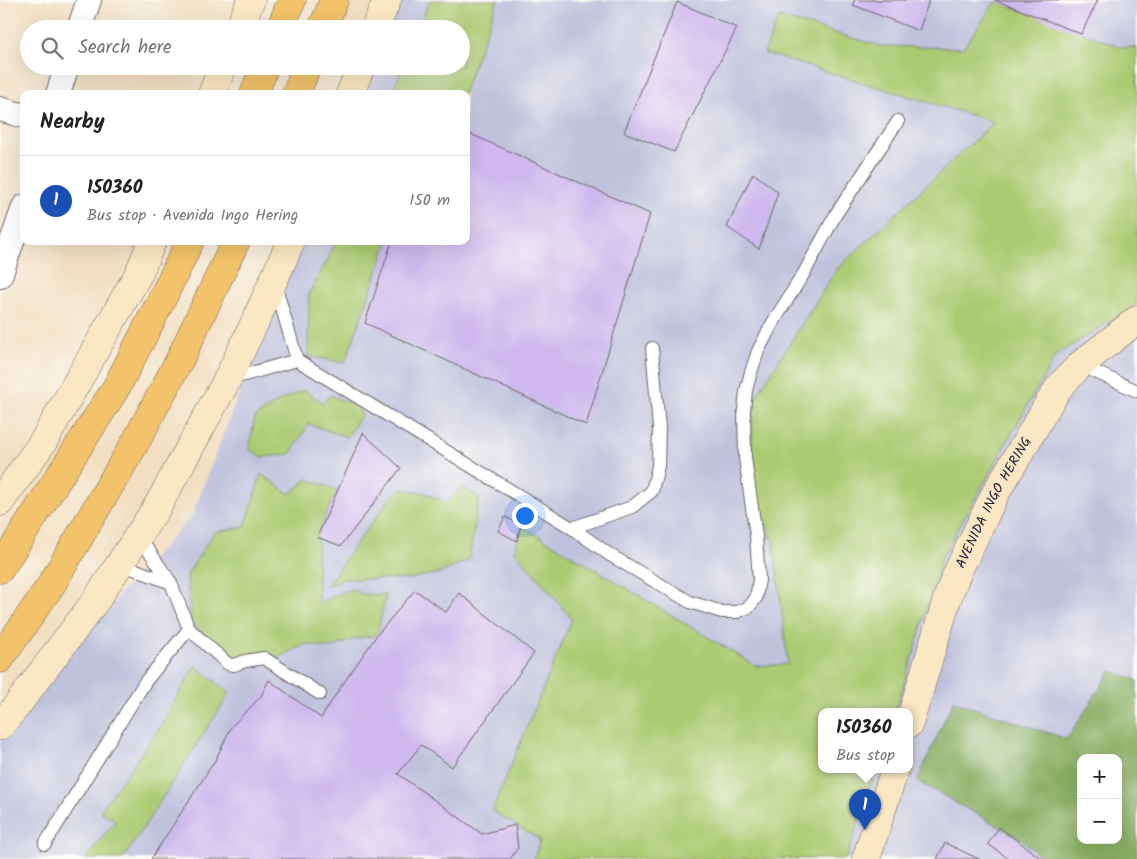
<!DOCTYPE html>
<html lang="en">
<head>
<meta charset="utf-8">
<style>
	body { margin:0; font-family:Kalam,sans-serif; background:#f2f2f2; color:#222 }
	.controls { position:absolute; right:15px; bottom:15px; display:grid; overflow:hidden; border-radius:10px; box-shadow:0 5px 20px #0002 }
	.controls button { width:45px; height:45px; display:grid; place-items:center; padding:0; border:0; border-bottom:1px solid #e0e0e0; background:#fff; color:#222; font:25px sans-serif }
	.you { position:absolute; left:524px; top:515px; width:18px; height:18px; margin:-12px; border:4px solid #fff; border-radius:50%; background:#1a73e8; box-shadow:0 0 0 8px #1a73e833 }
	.badge { display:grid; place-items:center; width:32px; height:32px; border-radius:50%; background:#b5179e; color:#fff; font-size:16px; font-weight:700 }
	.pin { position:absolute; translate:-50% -41px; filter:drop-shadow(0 1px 2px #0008) }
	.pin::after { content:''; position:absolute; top:26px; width:18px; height:15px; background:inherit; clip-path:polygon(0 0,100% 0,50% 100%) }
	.popup { position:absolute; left:818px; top:708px; width:95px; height:65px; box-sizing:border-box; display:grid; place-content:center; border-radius:10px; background:#fff; filter:drop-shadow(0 1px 4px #0005); font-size:16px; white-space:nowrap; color:#767676 }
	.popup b { font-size:19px; color:#222 }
	.popup::after { content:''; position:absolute; left:50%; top:100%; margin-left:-10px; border:10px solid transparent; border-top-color:#fff }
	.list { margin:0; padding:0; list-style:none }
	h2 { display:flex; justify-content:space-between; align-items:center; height:65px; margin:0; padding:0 20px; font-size:21px }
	h2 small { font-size:16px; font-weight:400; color:#767676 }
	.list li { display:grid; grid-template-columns:32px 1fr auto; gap:15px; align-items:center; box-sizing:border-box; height:90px; padding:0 20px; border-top:1px solid #e0e0e0 }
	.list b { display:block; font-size:19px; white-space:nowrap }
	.list p { margin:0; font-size:16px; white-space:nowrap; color:#767676 }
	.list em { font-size:16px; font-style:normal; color:#767676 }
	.icon { flex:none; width:28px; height:28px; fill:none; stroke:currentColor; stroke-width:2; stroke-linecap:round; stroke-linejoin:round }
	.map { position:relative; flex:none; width:1137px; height:859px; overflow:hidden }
	.search { position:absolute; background:#fff; box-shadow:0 5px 20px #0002; left:20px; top:20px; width:450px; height:55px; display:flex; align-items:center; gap:12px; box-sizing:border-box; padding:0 18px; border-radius:28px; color:#767676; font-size:19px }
	.panel { position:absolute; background:#fff; box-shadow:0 5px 20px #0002; left:20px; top:90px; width:450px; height:155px; border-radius:10px }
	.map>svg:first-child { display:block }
</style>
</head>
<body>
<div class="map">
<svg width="1137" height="859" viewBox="0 0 1137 859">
	<rect width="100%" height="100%" fill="#fdfcf7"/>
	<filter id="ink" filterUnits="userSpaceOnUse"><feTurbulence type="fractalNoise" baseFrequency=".02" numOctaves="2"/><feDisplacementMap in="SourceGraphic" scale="10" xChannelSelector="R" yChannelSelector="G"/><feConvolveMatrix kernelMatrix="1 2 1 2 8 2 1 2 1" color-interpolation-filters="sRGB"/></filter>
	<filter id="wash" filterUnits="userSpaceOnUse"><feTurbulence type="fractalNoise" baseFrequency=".0096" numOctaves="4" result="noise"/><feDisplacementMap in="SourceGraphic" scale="20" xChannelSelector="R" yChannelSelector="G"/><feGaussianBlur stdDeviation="1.12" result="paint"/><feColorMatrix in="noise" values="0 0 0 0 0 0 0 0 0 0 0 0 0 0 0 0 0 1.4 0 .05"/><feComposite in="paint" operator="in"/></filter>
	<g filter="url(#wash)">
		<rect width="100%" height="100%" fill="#f2dfc1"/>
		<!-- industrial -->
		<path fill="#c0c2dd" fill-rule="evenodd" d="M389,0H1137V859H0V720L15,708L192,516L297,241H466V94H354L364,66H461V29H378ZM821,711H909V769H821ZM1081,758H1118V840H1081Z"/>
		<!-- green -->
		<path fill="#acca71" stroke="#677656" d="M430,0H498L463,94H392L403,66H461V29H418Z
			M996,1L1121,47L1137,48V305L1056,355L941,559L913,656L895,711H821V769H876L846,859H534L540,840L492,811L572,619L515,551L521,525L756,666L788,664L774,544L751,484L753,401L837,269L994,122L764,53L779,17L880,46L963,48Z
			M336,241H388L345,363L308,356L309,293L327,261Z
			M304,390L323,403L330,395L352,404L362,414L347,437L309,424L290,454L262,457L249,449L255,417L279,401Z
			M261,474L290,494L307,479L337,490L317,537L318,603L352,589L362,594L386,595L377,635L354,639L331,648L306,644L278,658L236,663L191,622L187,575L214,532L245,527Z
			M462,486L479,498L469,560L440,573L409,579H343L326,587L347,556L389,500L401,489L425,493L447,503Z
			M195,666L230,693L123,859H85L116,821L100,811L158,730Z"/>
		<!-- forest -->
		<path fill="#89ae63" stroke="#56684f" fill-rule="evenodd" d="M1111,671L1137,680V859H1043L1021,839L917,781L953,701L1067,739ZM1081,758H1118V840H1081Z"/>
		<g id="blocks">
			<!-- building -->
			<path fill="#ceb8ed" d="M854,0H929L919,31L853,5Z
				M995,0H1098L1081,34Z
				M677,2L737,28L674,152L624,132Z
				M466,132L650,214L586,425L365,323L392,241H466Z
				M753,173L778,192L759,249L727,227Z
				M363,433L401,468L341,546L317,537Z
				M505,517L521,525L517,541L498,531Z
				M415,590L446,612L459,593L534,653L452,767L421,745L398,774L482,834L515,825L518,848L510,859H151L216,759L231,727L261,696L269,680L321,718L340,688L377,635Z
				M999,827L1042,859H1009L988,844Z
				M945,843L979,859H937Z"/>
		</g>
	</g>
	<g filter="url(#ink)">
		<use href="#blocks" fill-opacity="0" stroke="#6b646a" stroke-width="1"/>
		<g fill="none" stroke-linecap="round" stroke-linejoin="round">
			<!-- lane casing -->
			<g stroke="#6b646a" stroke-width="14">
				<path id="lane" d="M275,284L297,360L572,528L610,555L690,602L722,612H737L749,607L756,598L759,580L756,536L745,458L744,411L746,391L751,372L758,351L772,324L804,273L836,214L898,121
					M1080,365L1137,391
					M230,379L297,360
					M572,528L632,507L652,491L658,466L659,428L652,348
					M120,564L171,583
					M189,629L228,664L234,665L245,661L264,658L320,694
					M45,844L145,682L189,629L171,583L138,535"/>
			</g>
			<!-- street casing -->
			<g stroke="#6b646a" stroke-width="26">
				<path id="street" d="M79,29L89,0
					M58,94L67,66
					M0,109L24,116
					M0,276L24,207"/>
			</g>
			<!-- secondary casing -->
			<g stroke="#6b646a" stroke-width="29">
				<g id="secondary">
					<path d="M239,29L251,0"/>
					<path d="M375,29L387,0"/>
					<path d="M212,94L223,66"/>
					<path d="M350,94L361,66"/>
					<path d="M0,502L43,442L139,273L152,241"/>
					<path id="s1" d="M909,724L948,596L958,571L995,494L1046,408L1059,387L1080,365L1137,320"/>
					<path d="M0,726L15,708L94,603L157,507L227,380L255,322L291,241"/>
					<path d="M866,859L895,769"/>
				</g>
			</g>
			<!-- highway casing -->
			<g stroke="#6b646a" stroke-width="29">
				<path id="highway" d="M280,29L292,0
					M322,29L334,0
					M254,94L265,66
					M296,94L307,66
					M0,569L116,388L161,301L190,241
					M0,659L51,585L135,443L179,361L236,241"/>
			</g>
			<!-- lane -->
			<use href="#lane" stroke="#fff" stroke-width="12"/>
			<!-- street -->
			<use href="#street" stroke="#fff" stroke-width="24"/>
			<!-- secondary -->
			<use href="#secondary" stroke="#fae7c3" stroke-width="28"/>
			<!-- highway -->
			<use href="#highway" stroke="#f2c36a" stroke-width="28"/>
		</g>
	</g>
	<g text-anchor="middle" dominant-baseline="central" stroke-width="4" stroke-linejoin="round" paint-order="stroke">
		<!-- street labels -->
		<g font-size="14" fill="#22223b" stroke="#fdfcf7">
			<text stroke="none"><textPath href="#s1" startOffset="238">AVENIDA INGO HERING</textPath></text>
		</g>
	</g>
</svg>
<div class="controls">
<button>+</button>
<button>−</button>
</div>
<div class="you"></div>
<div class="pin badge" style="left:865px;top:830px;background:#1a4fb4">1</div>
<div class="popup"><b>150360</b>Bus stop</div>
<div class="search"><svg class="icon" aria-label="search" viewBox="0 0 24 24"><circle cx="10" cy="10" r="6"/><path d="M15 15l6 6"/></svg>Search here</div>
<section class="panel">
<h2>Nearby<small></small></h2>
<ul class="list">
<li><span class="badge" style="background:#1a4fb4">1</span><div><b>150360</b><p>Bus stop · Avenida Ingo Hering</p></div><em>150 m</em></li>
</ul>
</section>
</div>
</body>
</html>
